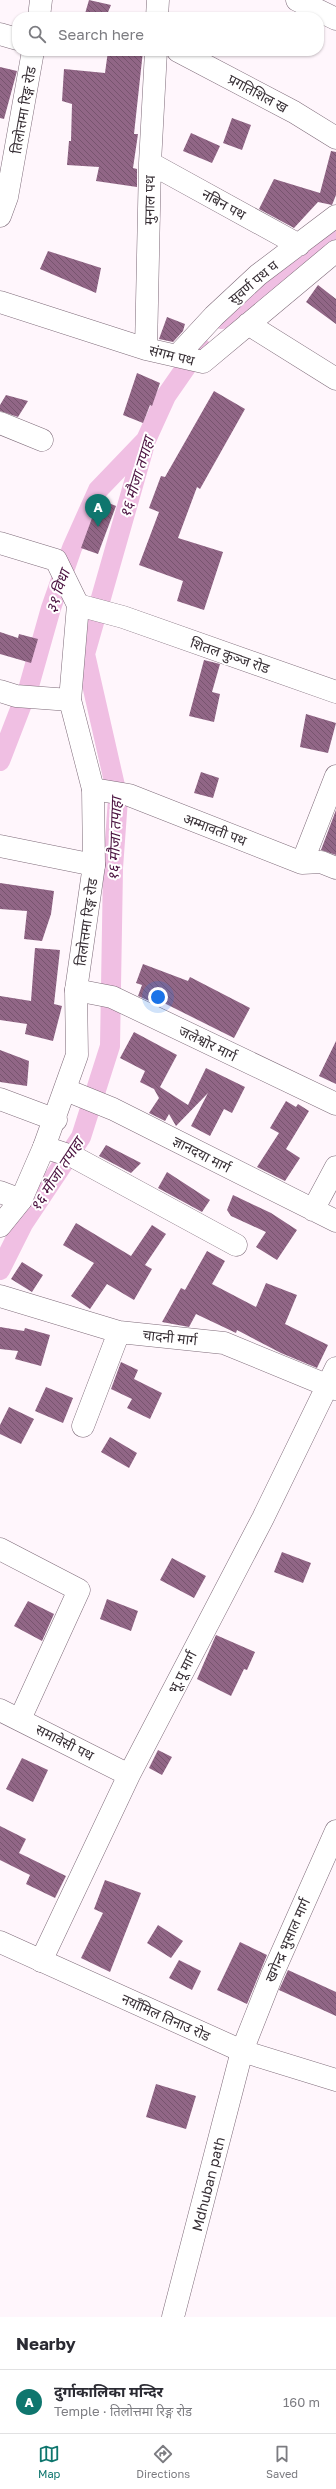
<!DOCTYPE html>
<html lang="en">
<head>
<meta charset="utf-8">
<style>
	body { margin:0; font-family:"Golos Text","Noto Sans Devanagari",sans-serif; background:#f7f7f7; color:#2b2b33 }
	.you { position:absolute; left:158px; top:997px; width:14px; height:14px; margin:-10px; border:3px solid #fff; border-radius:50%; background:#1a73e8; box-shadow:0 0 0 6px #1a73e833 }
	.badge { display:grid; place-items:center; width:26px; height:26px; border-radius:50%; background:#0f766e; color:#fff; font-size:13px; font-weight:700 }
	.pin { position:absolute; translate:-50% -33px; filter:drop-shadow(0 1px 2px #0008) }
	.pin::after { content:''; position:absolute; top:21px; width:14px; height:12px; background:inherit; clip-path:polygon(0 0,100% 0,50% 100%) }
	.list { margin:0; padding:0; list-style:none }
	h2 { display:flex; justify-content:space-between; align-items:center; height:52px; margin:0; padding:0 16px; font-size:17px }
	h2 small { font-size:13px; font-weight:400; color:#7c7c81 }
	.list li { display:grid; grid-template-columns:26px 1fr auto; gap:12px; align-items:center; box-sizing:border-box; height:64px; padding:0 16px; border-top:1px solid #e1e1e2 }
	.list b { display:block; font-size:15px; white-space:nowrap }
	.list p { margin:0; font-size:13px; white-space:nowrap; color:#7c7c81 }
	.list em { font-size:13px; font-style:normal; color:#7c7c81 }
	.icon { flex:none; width:22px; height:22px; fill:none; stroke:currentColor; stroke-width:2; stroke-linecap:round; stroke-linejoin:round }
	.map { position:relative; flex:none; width:336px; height:2317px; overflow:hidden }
	.search { position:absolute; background:#fff; box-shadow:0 1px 3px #0004; left:12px; right:12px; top:12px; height:44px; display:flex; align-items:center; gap:10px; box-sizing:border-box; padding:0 14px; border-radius:16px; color:#7c7c81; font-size:15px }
	.sheet { height:116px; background:#fff }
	nav { display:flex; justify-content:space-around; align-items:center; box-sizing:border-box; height:56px; border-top:1px solid #e1e1e2; background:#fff; font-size:11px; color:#7c7c81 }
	nav a { display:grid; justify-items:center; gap:2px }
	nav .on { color:#0f766e }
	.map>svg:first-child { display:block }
</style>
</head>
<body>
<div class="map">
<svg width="336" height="2317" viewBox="0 0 336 2317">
	<defs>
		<pattern id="building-back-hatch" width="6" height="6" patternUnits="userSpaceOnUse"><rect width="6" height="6" fill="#916686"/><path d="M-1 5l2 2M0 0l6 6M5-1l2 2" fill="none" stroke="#77546e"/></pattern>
	</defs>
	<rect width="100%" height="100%" fill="#fff6fc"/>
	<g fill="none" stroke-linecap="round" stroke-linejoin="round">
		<!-- canal -->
		<path stroke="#f0bfe3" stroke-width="20" d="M222,319L336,236
			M0,761L29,686L51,608L72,548L98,490L145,441
			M0,1270L23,1224L81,1137L110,1046L113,868L118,799L85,654L146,440L166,396L200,347"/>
	</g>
	<!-- building -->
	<path fill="url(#building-back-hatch)" d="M89,0L111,5L106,17H84Z
		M108,51H143L134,134H138L133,168L137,169V187L96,181L99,167L67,165L69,141H71L72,104L62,101L64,69L105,73Z
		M0,67L17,71L4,119L0,118Z
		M232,118L251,125L242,150L223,143Z
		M191,133L220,146L212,163L183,151Z
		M331,151L336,152V195L332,205L318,202L294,228L259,209L274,179L320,193Z
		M48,251L101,268L96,293L40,269Z
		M318,285L336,299V324L306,302Z
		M167,317L185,324L183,331L173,342L159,339Z
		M137,373L160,383L152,406L150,405L143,423L123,415Z
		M214,391L245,409L200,489L197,487L178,538L223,552L204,610L177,601L183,581L139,565L159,512L149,508L161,476L165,477Z
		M6,395L28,401L18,417L0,411V405Z
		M99,499L116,506L98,554L81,548Z
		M0,632L18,638L19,634L38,639L31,663L0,654Z
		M204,660L220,664L212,692L220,694L214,722L189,716Z
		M306,714L336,723L328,753L300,747Z
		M201,772L219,778L213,798L194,793Z
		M336,810V855L321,850Z
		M0,883L54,891L51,914L42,941L24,939L27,911L0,909Z
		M35,948L60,950L54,1004L62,1006L53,1041L25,1034L27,1024L0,1020V996L31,1001Z
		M143,964L188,981L190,977L250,1008L234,1038L158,1000L156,1004L138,996L142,985L136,983Z
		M134,1032L177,1055L160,1087L188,1105L206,1068L245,1087L232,1113L224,1109L210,1136L191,1126L208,1093L176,1126L169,1114L165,1121L149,1113L159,1098L154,1089L140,1082L145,1071L120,1058Z
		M336,1041V1084L319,1076Z
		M0,1050L29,1061L27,1086L0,1082Z
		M286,1101L296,1107L298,1104L309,1111L286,1149L300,1158L285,1181L257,1167L279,1133L270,1128Z
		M106,1145L141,1163L131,1173L99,1156Z
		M167,1172L210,1200L202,1212L158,1188Z
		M233,1195L271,1213L297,1230L277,1260L256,1247L266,1232L231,1216L227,1210Z
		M76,1223L131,1256L152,1225L166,1234L145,1265L152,1269L134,1300L107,1284L90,1309L71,1296L94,1263L63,1245Z
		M207,1251L225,1261L212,1284L256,1307L266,1283L297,1295L285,1324L328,1345L317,1368L281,1353L237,1330L236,1333L196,1314L189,1327L162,1322L181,1288L185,1290Z
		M22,1262L43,1275L32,1292L11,1279Z
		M0,1327L24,1331L25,1328L50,1335L41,1366L15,1359L18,1351L0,1349Z
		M121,1362L138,1370L134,1379L162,1393L150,1419L127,1408L132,1399L111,1389Z
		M46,1387L73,1398L63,1423L35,1411Z
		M9,1407L34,1419L21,1444L0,1434V1425Z
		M110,1437L137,1453L129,1468L101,1452Z
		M282,1552L311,1563L303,1583L274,1572Z
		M172,1558L206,1576L194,1598L160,1580Z
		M107,1599L138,1611L131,1631L100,1619Z
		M28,1601L54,1614L42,1641L14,1626Z
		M216,1635L255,1652L247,1670L244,1669L231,1696L197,1679Z
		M158,1750L172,1757L162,1775L149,1768Z
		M22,1758L48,1770L33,1802L6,1789Z
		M0,1826L26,1839L19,1853L66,1876L55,1898L26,1884L30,1875L0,1860Z
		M105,1880L141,1893L110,1972L81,1958L103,1913L94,1909Z
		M158,1925L183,1941L171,1958L147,1943Z
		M240,1942L267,1955L247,2004L217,1990Z
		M179,1960L201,1971L192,1990L169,1978Z
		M288,1970L336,1992V2016L279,1990Z
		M156,2084L196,2096L186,2129L146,2117Z"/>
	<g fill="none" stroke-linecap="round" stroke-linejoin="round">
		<!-- minor casing -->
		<g stroke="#7e6b79" stroke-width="23">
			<path id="minor" d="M297,0L336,19
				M157,17L158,0
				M0,34L17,39
				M178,51L294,112L336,138
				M150,163L299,245
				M0,302L146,349L203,362L336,251
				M248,324L336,379
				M146,349L150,163L156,51
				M177,356L214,316L258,275L336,216
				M0,423L42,440
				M78,605L123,617L336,692
				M0,691L16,696L70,700
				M93,789L129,795L302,863L321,862L336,868
				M0,846L94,865
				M302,863L336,776
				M76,990L112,997L336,1104
				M66,1090L113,1109L336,1221
				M0,1099L56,1120
				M44,1147L74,1157L236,1245
				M0,1192L21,1200
				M313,1210L336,1167
				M0,1296L119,1332L224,1343L336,1389
				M83,1426L119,1332
				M0,1549L79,1590L20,1719
				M0,1710L129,1775
				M41,1961L129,1775L263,1518L336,1368
				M173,2317L242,2051L272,1975L336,1831"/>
		</g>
		<!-- tertiary casing -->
		<g stroke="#7e6b79" stroke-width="23">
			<path id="tertiary" d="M39,17L41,0
				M0,216L7,197L33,51
				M0,543L56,560L78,605L70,700L93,789L94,865L76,990L77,1055L44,1147L21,1200L0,1226
				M0,1942L242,2051L336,2080"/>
		</g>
		<!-- minor -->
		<use href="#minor" stroke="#fff" stroke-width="22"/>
		<!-- tertiary -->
		<use href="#tertiary" stroke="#fff" stroke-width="22"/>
	</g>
	<g text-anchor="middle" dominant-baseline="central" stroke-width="4" stroke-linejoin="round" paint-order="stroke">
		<!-- street labels -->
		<g font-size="14" fill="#372f35" stroke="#fff">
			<text transform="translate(258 93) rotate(28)">प्रगतिशिल ख</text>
			<text transform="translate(23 110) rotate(-80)">तिलोत्तमा रिङ्ग रोड</text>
			<text transform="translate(149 200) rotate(-89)">मुनाल पथ</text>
			<text transform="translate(224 204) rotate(29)">नबिन पथ</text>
			<text transform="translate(253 282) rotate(-40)">सुवर्ण पथ घ</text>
			<text transform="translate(172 355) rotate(14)">संगम पथ</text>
			<text transform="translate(230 655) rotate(19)">शितल कुञ्ज रोड</text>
			<text transform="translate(215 829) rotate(21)">अम्मावती पथ</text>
			<text transform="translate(86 922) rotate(-82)">तिलोत्तमा रिङ्ग रोड</text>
			<text transform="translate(208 1043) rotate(26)">जलेश्वोर मार्ग</text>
			<text transform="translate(202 1154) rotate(27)">ज्ञानदया मार्ग</text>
			<text transform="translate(170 1337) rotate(6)">चादनी मार्ग</text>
			<text transform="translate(182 1672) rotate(-63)">भू.पू मार्ग</text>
			<text transform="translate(65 1742) rotate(27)">समावेसी पथ</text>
			<text transform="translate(287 1940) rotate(-66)">खगेन्द्र भुसाल मार्ग</text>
			<text transform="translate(166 2017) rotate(24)">नयाँमिल तिनाउ रोड</text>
			<text transform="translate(208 2184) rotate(-76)">Mdhuban path</text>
		</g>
		<!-- water labels -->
		<g font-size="15" font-style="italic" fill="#4a123f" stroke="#fff">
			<text transform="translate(136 477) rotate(-73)">१६ मौजा तपाहा</text>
			<text transform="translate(57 591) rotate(-71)">३१ विधा</text>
			<text transform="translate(114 839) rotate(-88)">१६ मौजा तपाहा</text>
			<text transform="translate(56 1174) rotate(-57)">१६ मौजा तपाहा</text>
		</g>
	</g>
</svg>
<div class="you"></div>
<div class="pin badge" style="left:98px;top:527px">A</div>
<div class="search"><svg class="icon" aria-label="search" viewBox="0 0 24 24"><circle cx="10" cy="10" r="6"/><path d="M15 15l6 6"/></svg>Search here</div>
</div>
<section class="sheet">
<h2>Nearby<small></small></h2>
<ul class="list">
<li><span class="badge">A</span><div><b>दुर्गाकालिका मन्दिर</b><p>Temple · तिलोत्तमा रिङ्ग रोड</p></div><em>160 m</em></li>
</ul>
</section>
<nav>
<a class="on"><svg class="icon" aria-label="map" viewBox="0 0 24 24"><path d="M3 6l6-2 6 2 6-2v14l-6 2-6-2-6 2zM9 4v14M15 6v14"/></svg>Map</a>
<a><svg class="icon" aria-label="directions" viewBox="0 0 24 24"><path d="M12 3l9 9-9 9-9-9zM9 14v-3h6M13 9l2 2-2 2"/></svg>Directions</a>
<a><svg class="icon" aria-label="saved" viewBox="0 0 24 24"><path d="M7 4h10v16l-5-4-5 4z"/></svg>Saved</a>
</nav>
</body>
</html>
